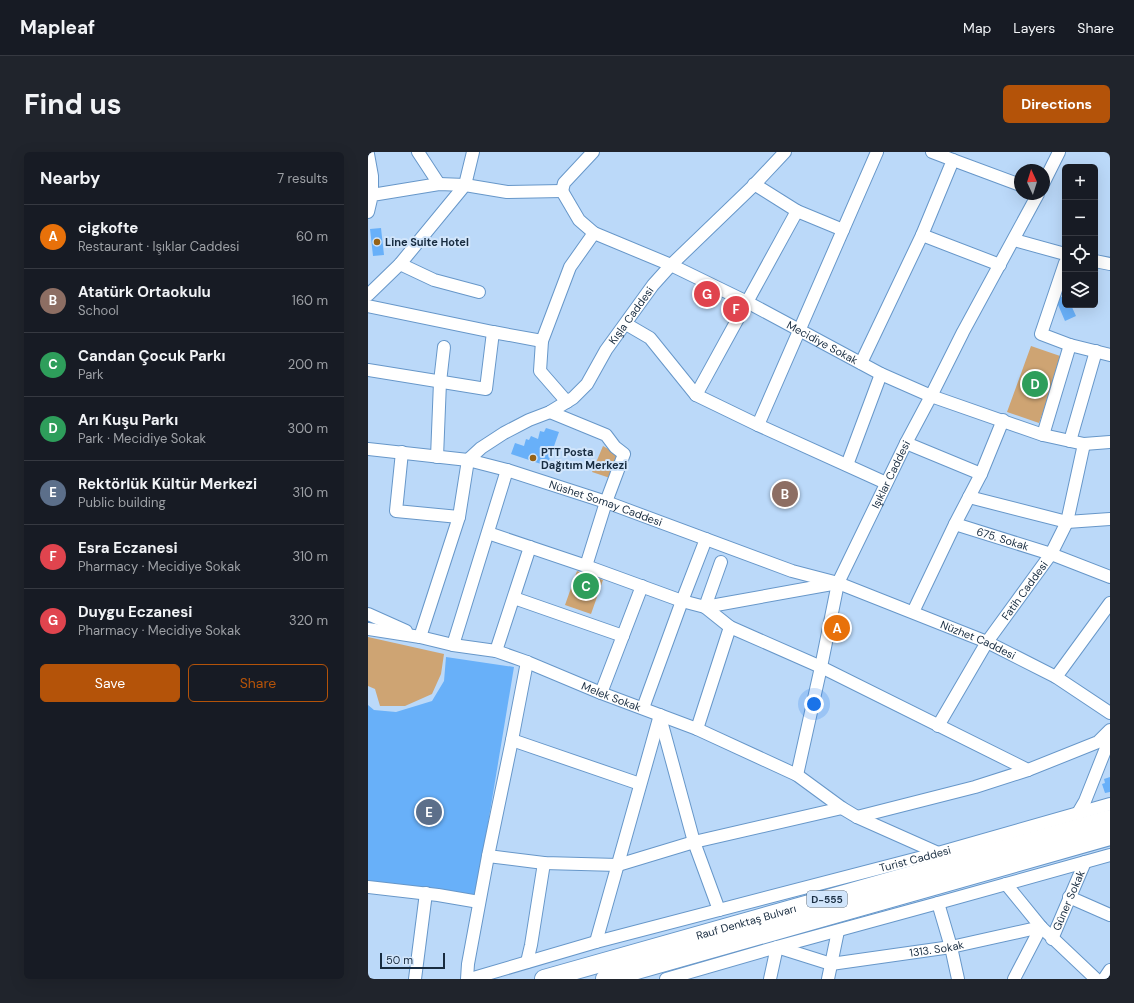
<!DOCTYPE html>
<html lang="en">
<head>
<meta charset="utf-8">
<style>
	body { margin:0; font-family:"DM Sans",sans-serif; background:#20242c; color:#f1f3f6 }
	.controls { position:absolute; right:12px; top:12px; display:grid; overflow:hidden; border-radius:6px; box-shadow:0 4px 16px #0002 }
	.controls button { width:36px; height:36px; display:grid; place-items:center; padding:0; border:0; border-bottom:1px solid #363941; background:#171b24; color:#f1f3f6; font:20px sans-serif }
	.compass { position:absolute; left:646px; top:12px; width:36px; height:36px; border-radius:50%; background:#171b24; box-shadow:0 4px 16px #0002; rotate:356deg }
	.scale { position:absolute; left:12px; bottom:10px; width:65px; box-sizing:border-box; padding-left:4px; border:2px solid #182c40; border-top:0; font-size:11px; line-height:14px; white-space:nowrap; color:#182c40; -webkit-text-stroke:3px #d1e5fb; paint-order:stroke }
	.you { position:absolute; left:446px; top:552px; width:14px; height:14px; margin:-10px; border:3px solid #fff; border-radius:50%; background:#1a73e8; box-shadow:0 0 0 6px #1a73e833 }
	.badge { display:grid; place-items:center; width:26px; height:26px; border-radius:50%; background:#b45309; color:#fff; font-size:13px; font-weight:700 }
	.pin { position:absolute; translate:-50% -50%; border:2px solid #fff; box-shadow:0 1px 4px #0006 }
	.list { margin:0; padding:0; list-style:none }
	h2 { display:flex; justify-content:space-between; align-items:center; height:52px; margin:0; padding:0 16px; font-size:17px }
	h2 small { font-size:13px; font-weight:400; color:#9ea1a6 }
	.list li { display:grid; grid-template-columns:26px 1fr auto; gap:12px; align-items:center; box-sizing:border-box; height:64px; padding:0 16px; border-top:1px solid #363941 }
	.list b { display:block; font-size:15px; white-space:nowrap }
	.list p { margin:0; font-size:13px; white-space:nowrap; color:#9ea1a6 }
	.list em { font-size:13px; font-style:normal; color:#9ea1a6 }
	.actions { display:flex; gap:8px; padding:12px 16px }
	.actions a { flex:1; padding:9px 0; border:1px solid #b45309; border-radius:6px; text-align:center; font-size:14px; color:#b45309 }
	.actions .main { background:#b45309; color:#fff }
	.icon { flex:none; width:22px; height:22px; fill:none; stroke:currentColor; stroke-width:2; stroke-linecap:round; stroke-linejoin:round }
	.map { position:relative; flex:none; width:742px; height:827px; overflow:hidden; border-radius:6px }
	header { display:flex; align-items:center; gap:24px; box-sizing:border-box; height:56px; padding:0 20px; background:#171b24; border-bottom:1px solid #363941 }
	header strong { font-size:19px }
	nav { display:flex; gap:22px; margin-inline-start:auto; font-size:14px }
	.intro { display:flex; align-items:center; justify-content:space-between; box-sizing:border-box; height:96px; padding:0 24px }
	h1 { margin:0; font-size:28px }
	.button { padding:10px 18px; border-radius:6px; background:#b45309; color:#fff; font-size:14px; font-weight:700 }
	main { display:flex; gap:24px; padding:0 24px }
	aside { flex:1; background:#171b24; border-radius:6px; box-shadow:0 4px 16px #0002 }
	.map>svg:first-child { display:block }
</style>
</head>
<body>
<header>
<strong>Mapleaf</strong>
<nav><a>Map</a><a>Layers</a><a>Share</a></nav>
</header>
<div class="intro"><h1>Find us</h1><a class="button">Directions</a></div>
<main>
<aside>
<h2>Nearby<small>7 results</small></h2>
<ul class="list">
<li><span class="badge" style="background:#e8710a">A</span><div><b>cigkofte</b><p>Restaurant · Işıklar Caddesi</p></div><em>60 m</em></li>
<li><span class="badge" style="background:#8d6e63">B</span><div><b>Atatürk Ortaokulu</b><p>School</p></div><em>160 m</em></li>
<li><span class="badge" style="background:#2e9e5b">C</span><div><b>Candan Çocuk Parkı</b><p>Park</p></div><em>200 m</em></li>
<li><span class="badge" style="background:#2e9e5b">D</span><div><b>Arı Kuşu Parkı</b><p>Park · Mecidiye Sokak</p></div><em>300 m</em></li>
<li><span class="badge" style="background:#5c6f8a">E</span><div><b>Rektörlük Kültür Merkezi</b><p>Public building</p></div><em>310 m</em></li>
<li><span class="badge" style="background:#e0444e">F</span><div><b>Esra Eczanesi</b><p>Pharmacy · Mecidiye Sokak</p></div><em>310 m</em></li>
<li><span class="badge" style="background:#e0444e">G</span><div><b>Duygu Eczanesi</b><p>Pharmacy · Mecidiye Sokak</p></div><em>320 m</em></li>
</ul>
<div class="actions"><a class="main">Save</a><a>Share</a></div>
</aside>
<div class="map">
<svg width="742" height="827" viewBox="0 0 742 827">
	<rect width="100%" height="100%" fill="#bbd9f9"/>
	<!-- green -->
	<path fill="#cea473" d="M663,194L695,205L671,271L639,260Z
		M235,294L249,302L242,326L224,320Z
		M209,419L235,428L223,462L197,453Z
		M0,485L76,502L73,522L64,542L37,554H12L7,537L0,534Z"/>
	<!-- building -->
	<path fill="#68b0f9" d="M13,76L16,103L5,104L2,77Z
		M697,143V153H703L708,164L697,169L688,148Z
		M178,276L191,280L179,314L143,302L147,291L156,294L158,287L161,288L163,284L170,287L172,279L176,280Z
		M78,505L146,515L108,744L65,736L0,730V553L6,558L28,560L64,549L76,529Z
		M742,625V640L737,641L734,632L737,631L736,627Z"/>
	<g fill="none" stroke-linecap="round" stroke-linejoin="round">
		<!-- minor casing -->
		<g stroke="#6797c9" stroke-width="14">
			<g id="minor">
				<path d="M50,0L71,32"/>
				<path d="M0,2L4,24V43"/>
				<path d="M585,8L652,33"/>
				<path d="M676,30L691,0"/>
				<path d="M386,32L429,59L475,78"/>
				<path id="s1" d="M194,39L211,68L226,81L303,113L379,150L513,222L563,244L675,283L716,292L742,290"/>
				<path d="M194,39L196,31L225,0"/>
				<path d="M0,60L4,43L71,32L97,33L139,40L194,39"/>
				<path d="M554,83L632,113"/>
				<path d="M646,88L697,102"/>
				<path d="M727,109L742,112"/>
				<path d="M697,111L673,182L702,193L742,203"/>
				<path d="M32,112L66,128L111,140"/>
				<path d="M0,143L32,112L97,33L105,0"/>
				<path d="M0,154L125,180L174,189"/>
				<path d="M258,172L282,186L328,243L390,273L518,331"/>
				<path d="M493,211L554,83L585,8L564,0"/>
				<path d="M0,218L118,237L125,180"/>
				<path d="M328,243L429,59"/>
				<path d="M199,250L172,219L174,189L202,115L226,81"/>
				<path d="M182,260L238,283L247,295L256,302L238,350L218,414"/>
				<path d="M390,273L509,0"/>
				<path d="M675,283L702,193"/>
				<path d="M702,289L728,199"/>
				<path d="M538,291L613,322"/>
				<path id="s2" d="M0,297L100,308L139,318L238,350L424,419L470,431L619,490L688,525L742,561"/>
				<path d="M34,300L28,359L91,365"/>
				<path d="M69,305L72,230L76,195"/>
				<path d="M479,313L513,222"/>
				<path d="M601,345L699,370L742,367"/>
				<path id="s3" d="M587,372L683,402L742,425"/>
				<path d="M120,381L218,414L314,449L337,455L464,432"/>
				<path d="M353,410L337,455L362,475"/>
				<path d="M146,446L255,484"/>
				<path d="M545,460L587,372L613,322L635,268"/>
				<path d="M0,462L38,479"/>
				<path id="s4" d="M0,477L52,485L85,493L128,499L159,510L233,541L329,577L429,623L474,656L489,665L570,701"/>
				<path id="s5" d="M52,485L91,365L100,308L113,296L136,281L161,268L182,260L205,246L219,232L238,198L285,133L303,113L384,35L417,0"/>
				<path d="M85,493L139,318"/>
				<path d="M128,499L162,395"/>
				<path d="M159,510L144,588L120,704L176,711L250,713L326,690L474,656"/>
				<path d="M688,525L742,451"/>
				<path d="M233,541L274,434"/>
				<path d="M275,556L314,449L338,387"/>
				<path d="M292,565L326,690L351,758"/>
				<path id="s6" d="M570,574L619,490L683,402L699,370L716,292"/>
				<path d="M329,577L362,475L453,515L660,618"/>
				<path d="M144,588L272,632"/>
				<path id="s7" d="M429,623L453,515L470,431L538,291L563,244L595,180L670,42"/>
				<path d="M710,661L717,649L742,586"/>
				<path d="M489,665L607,635L660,618L730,590L742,578"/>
				<path d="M638,732L673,775L728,827"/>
				<path d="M0,735L70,743L111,750"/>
				<path d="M701,745L742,763"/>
				<path d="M570,751L583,795L590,827"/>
				<path id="s8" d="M684,787L717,710"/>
				<path d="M228,790L292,563"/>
				<path d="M159,810L163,793L176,711"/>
				<path d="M47,827L58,741"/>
				<path d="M99,827L100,812L120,704"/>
				<path id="s9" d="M102,827L228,790L570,701L742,652"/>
				<path d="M298,827L409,795L570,751L742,703"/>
				<path id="s10" d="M402,827L409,795L463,812L583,795L673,775"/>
				<path d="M460,827L470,779"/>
				<path d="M646,827L673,775"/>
				<path d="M736,827L742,818"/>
			</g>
		</g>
		<!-- highway casing -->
		<g stroke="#6797c9" stroke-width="20">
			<g id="highway">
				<path id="s11" d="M176,827L742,667"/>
				<path d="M237,827L742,684"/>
			</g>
		</g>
		<!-- minor -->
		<use href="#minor" stroke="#fff" stroke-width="12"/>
		<!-- highway -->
		<use href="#highway" stroke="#fff" stroke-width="18"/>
	</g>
	<!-- markers -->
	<g fill="#966216" stroke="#d1e5fb" stroke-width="1.5">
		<circle cx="9" cy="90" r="4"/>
		<circle cx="165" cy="306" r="4"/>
	</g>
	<g text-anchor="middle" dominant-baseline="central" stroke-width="4" stroke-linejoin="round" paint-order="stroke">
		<!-- shield labels -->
		<rect fill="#d1e5fb" stroke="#506478" stroke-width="1" x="439" y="739" width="40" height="16" rx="3"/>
		<g font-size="10" font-weight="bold" fill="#182c40">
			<text x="459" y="747">D-555</text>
		</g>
		<!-- poi labels -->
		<g font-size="11" font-weight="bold" fill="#182c40" stroke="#d1e5fb" text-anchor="start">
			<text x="17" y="90">Line Suite Hotel</text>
			<text x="173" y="300">PTT Posta<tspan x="173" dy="13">Dağıtım Merkezi</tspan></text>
		</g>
		<!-- street labels -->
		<g font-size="11" fill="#182c40" stroke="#d1e5fb">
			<text stroke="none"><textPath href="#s5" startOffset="408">Kışla Caddesi</textPath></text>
			<text stroke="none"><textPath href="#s1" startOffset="307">Mecidiye Sokak</textPath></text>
			<text stroke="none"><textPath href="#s7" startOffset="317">Işıklar Caddesi</textPath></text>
			<text stroke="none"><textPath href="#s2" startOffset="245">Nüshet Somay Caddesi</textPath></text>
			<text stroke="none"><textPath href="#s3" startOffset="50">675. Sokak</textPath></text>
			<text stroke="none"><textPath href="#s6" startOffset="161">Fatih Caddesi</textPath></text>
			<text stroke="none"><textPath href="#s2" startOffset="642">Nüzhet Caddesi</textPath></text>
			<text stroke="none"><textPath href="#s4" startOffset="254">Melek Sokak</textPath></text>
			<text stroke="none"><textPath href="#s9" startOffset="461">Turist Caddesi</textPath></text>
			<text stroke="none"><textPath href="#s8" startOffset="42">Güner Sokak</textPath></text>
			<text stroke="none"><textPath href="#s11" startOffset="210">Rauf Denktaş Bulvarı</textPath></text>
			<text stroke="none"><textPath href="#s10" startOffset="196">1313. Sokak</textPath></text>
		</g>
	</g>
</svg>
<div class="controls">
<button>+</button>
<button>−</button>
<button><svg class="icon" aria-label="locate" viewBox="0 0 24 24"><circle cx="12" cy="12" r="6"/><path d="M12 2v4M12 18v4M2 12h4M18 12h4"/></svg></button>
<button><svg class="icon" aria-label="layers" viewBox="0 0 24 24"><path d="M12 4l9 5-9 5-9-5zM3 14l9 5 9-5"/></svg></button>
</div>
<svg class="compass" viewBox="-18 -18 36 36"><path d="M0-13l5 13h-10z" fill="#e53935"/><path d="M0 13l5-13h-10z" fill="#9ea1a6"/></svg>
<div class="scale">50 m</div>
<div class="you"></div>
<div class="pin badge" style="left:469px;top:476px;background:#e8710a">A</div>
<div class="pin badge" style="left:417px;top:342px;background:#8d6e63">B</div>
<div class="pin badge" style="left:218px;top:434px;background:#2e9e5b">C</div>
<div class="pin badge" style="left:667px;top:232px;background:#2e9e5b">D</div>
<div class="pin badge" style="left:61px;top:660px;background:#5c6f8a">E</div>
<div class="pin badge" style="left:368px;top:157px;background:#e0444e">F</div>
<div class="pin badge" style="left:339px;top:142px;background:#e0444e">G</div>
</div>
</main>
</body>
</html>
